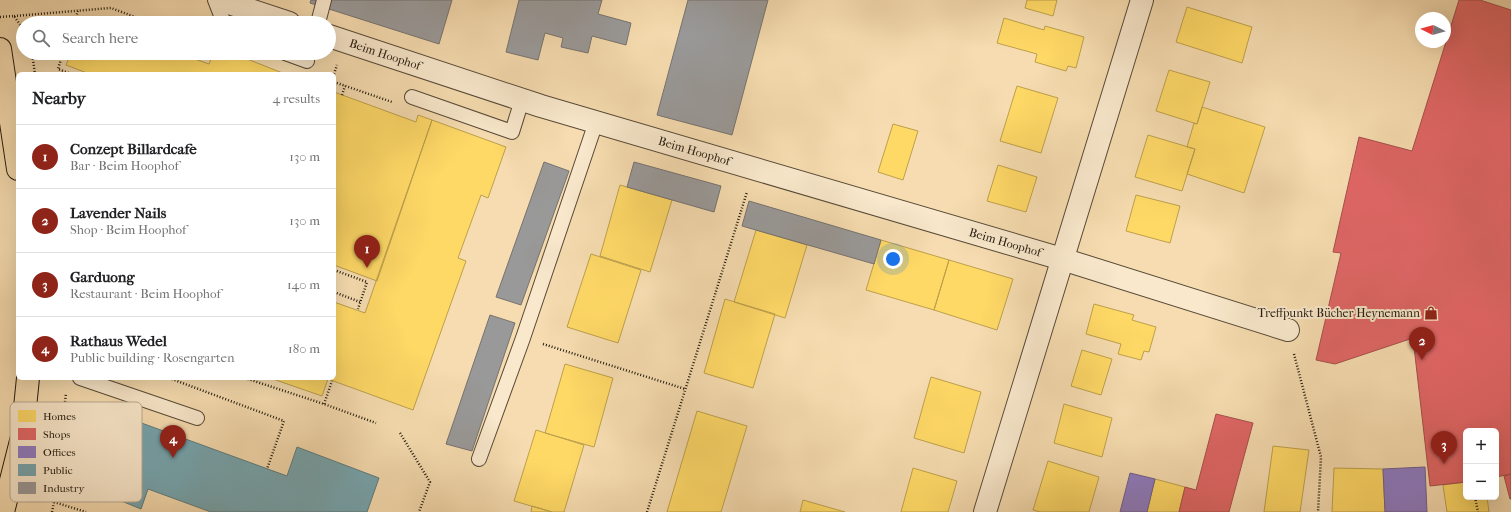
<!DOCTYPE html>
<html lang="en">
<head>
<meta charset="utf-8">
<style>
	body { margin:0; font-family:"IM FELL French Canon",serif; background:#f2f2f2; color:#202124 }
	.controls { position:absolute; right:12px; bottom:12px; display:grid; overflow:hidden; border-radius:6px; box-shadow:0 4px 16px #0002 }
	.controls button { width:36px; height:36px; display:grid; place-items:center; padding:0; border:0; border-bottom:1px solid #e0e0e0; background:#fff; color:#202124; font:20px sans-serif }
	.compass { position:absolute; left:1415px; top:12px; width:36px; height:36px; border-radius:50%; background:#fff; box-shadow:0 4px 16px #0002; rotate:275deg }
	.you { position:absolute; left:893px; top:259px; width:14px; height:14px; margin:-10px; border:3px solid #fff; border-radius:50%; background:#1a73e8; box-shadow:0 0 0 6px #1a73e833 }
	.badge { display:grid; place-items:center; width:26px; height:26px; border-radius:50%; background:#8f2418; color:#fff; font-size:13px; font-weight:700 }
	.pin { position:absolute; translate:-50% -33px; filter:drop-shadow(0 1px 2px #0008) }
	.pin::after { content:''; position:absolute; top:21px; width:14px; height:12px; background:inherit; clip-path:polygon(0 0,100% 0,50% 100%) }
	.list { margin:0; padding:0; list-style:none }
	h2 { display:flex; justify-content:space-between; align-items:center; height:52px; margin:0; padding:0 16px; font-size:17px }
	h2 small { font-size:13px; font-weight:400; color:#757577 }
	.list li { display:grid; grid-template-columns:26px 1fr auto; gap:12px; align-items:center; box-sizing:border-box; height:64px; padding:0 16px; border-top:1px solid #e0e0e0 }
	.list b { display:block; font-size:15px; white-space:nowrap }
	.list p { margin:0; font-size:13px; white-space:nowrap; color:#757577 }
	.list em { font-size:13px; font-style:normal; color:#757577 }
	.icon { flex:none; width:22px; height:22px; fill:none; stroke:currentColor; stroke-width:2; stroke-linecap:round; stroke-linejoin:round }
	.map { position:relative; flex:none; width:1511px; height:512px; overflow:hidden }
	.search { position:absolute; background:#fff; box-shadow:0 4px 16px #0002; left:16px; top:16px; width:320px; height:44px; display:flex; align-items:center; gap:10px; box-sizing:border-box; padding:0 14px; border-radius:22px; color:#757577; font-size:15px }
	.panel { position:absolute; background:#fff; box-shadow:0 4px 16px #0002; left:16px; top:72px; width:320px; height:308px; border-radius:6px }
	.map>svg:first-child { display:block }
</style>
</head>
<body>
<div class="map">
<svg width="1511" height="512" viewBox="0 0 1511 512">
	<rect width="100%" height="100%" fill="#f6dcb0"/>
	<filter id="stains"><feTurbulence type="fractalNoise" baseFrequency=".005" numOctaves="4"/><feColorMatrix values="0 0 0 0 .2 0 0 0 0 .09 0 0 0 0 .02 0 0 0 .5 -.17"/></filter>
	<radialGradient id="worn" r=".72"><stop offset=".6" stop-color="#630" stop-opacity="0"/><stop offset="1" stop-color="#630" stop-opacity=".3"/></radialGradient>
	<!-- homes -->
	<path fill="#ffd966" stroke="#bda04c" d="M1027,0H1057L1053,16L1025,8Z
		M1187,7L1252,27L1242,63L1176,42Z
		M1004,18L1044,30L1045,26L1084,37L1076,68L1068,66L1066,71L1035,62L1037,54L997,43Z
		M71,53H182L181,54L209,64L213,53H232L285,74H87V73L66,65Z
		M1169,70L1210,82L1197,124L1156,111Z
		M1017,86L1058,98L1041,153L1000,141Z
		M334,92L416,122L418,115L432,120L377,281L334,265Z
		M1202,107L1265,127L1244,193L1187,174L1195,149L1187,147L1194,123L1197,124Z
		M432,120L506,147L488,198L481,195L458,258L466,261L413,410L328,379L322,396L270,378H334V302L365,313Z
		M893,124L918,131L903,180L878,172Z
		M1148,135L1195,149L1182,191L1135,177Z
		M998,165L1037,177L1026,212L987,201Z
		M620,185L672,200L650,272L600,256Z
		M1136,195L1180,206L1170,243L1126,231Z
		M756,230L807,245L785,318L734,302Z
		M881,240L949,260L934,310L866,290Z
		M591,254L641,270L618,343L567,327Z
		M949,260L1013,279L997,330L934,310Z
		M725,299L775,314L753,388L704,373Z
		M1094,304L1134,315L1132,320L1156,327L1149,352L1144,351L1141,360L1118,354L1121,344L1086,334Z
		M1082,350L1112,359L1101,395L1071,386Z
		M565,364L613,378L594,447L545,433Z
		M931,377L981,392L964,453L914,438Z
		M1064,404L1112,418L1102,457L1054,443Z
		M697,411L747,426L721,512H667Z
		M536,430L584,445L564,512H552L514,501Z
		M1273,446L1309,450L1300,512H1264Z
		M1048,461L1099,477L1089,512H1040L1033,510Z
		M913,468L957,481L948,512H901Z
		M1334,468L1383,469L1385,512H1332Z
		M1155,479L1185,487L1179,512H1147Z
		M1466,482V497H1487L1489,512H1447L1443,485Z
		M803,500L845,512H800Z
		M532,506L552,512H531Z"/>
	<!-- shops -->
	<path fill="#e06666" stroke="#a74f4c" d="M1459,0H1480L1511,10V474L1496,477V431H1466V482L1430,486L1413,338L1335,364L1316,360L1341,253L1333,252L1359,137L1412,151Z
		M1216,414L1253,423L1229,512H1179L1185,487L1196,490Z
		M1511,474V499H1510L1504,476Z"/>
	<!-- offices -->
	<path fill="#8e7cc3" stroke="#6e5f8d" d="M1425,467L1427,512H1385L1383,469Z
		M1130,473L1155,479L1147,512H1120Z"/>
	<!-- public -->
	<path fill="#76a5af" stroke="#5d7b7f" d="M125,417L287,476L297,447L379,478L367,512H211L148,489L141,509L97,491Z"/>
	<!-- industry -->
	<path fill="#999" stroke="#767370" d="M311,0H452L439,44L310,3Z
		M519,0H602L598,14L631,23L626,45L592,36L588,53L561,47L563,38L545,33L538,60L506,52Z
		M688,0H768L732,135L657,115Z
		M544,162L569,171L521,305L496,297Z
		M634,162L721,186L714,212L627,187Z
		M749,201L881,240L874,264L742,226Z
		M490,315L515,323L472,451L446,444Z"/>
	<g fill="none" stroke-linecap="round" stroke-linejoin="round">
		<!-- lane casing -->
		<g stroke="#584a37" stroke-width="16">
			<path id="lane" d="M215,0L224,23
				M318,23L324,0
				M285,53L307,61
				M412,97L512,132L522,100
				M80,378L197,418
				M479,459L523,338L596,122"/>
		</g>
		<!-- street casing -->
		<g stroke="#584a37" stroke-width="24">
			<g id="street">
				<path d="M220,0L289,23"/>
				<path id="s1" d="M329,36L541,106L1062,259L1288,330"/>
				<path d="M985,512L1142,0"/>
			</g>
		</g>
		<!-- primary casing -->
		<g stroke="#231a0f" stroke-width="24">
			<path id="primary" d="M0,49L18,169
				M3,512L22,437L28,378"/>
		</g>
		<!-- path -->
		<path stroke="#231a0f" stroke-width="2.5" stroke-dasharray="1 2" stroke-linecap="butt" d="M14,16L111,8L151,23
			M0,17L14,16L23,29
			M74,23L78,11
			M32,53L35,74
			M63,53L58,69L71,74
			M251,53L264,57
			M334,74L337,65
			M334,82L392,102
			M342,95L345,86
			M334,270L367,282L358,309
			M334,292L360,302
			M543,344L685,389
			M1294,354L1321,457L1318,512
			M169,378L284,421L267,469
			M245,378L324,404L376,423
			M324,404L332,381
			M400,433L430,482L419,512
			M1475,497L1478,512
			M54,502L86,512
			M52,512L54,502L66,393
			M647,512L747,192"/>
		<!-- lane -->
		<use href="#lane" stroke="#f9e8cc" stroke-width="14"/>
		<!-- street -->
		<use href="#street" stroke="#f9e8cc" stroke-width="22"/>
		<!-- primary -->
		<use href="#primary" stroke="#f6dcb0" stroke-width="22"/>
	</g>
	<!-- icons -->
	<defs>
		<g id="shop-bare" transform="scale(1.08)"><path d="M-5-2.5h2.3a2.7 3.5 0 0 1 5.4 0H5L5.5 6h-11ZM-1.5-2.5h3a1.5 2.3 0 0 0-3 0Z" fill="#8f2418" stroke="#f9e8cc" stroke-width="2.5" paint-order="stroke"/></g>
	</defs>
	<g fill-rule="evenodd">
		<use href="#shop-bare" x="1431" y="313"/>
	</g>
	<g text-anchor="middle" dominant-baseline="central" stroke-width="4" stroke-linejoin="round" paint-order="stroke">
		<!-- street labels -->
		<g font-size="12" fill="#231a0f" stroke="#f9e8cc">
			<text stroke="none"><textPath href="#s1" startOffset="59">Beim Hoophof</textPath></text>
			<text stroke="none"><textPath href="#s1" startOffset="383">Beim Hoophof</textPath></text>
			<text stroke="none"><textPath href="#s1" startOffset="707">Beim Hoophof</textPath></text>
		</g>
		<!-- poi labels -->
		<g font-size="12" fill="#231a0f" stroke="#f9e8cc" text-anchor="end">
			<text x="1420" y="313">Treffpunkt Bücher Heynemann</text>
		</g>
	</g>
	<!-- legend -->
	<rect x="10" y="402" width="132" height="100" rx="6" fill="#f9e8cc" stroke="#b9aa93" stroke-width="1"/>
	<rect x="18" y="410" width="18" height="12" fill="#ffd966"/>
	<rect x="18" y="428" width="18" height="12" fill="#e06666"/>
	<rect x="18" y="446" width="18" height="12" fill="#8e7cc3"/>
	<rect x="18" y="464" width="18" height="12" fill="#76a5af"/>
	<rect x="18" y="482" width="18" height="12" fill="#999"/>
	<g font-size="11" fill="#231a0f">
		<text x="43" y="420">Homes</text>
		<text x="43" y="438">Shops</text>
		<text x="43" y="456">Offices</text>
		<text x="43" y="474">Public</text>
		<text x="43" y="492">Industry</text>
	</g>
	<rect width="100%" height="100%" filter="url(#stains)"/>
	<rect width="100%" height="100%" fill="url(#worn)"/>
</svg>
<div class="controls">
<button>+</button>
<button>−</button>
</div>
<svg class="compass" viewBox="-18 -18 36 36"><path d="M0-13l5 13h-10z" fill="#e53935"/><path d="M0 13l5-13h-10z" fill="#757577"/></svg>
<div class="you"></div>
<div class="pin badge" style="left:367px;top:268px">1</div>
<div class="pin badge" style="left:1422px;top:360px">2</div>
<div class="pin badge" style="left:1444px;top:464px">3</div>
<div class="pin badge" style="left:173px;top:458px">4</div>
<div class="search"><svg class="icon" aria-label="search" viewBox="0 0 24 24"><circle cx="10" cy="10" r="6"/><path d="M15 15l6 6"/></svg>Search here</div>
<section class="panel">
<h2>Nearby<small>4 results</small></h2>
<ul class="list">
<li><span class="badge">1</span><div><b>Conzept Billardcafe</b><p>Bar · Beim Hoophof</p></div><em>130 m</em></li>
<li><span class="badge">2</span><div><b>Lavender Nails</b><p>Shop · Beim Hoophof</p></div><em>130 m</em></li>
<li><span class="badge">3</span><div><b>Garduong</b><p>Restaurant · Beim Hoophof</p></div><em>140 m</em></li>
<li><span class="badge">4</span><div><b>Rathaus Wedel</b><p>Public building · Rosengarten</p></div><em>180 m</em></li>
</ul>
</section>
</div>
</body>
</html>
